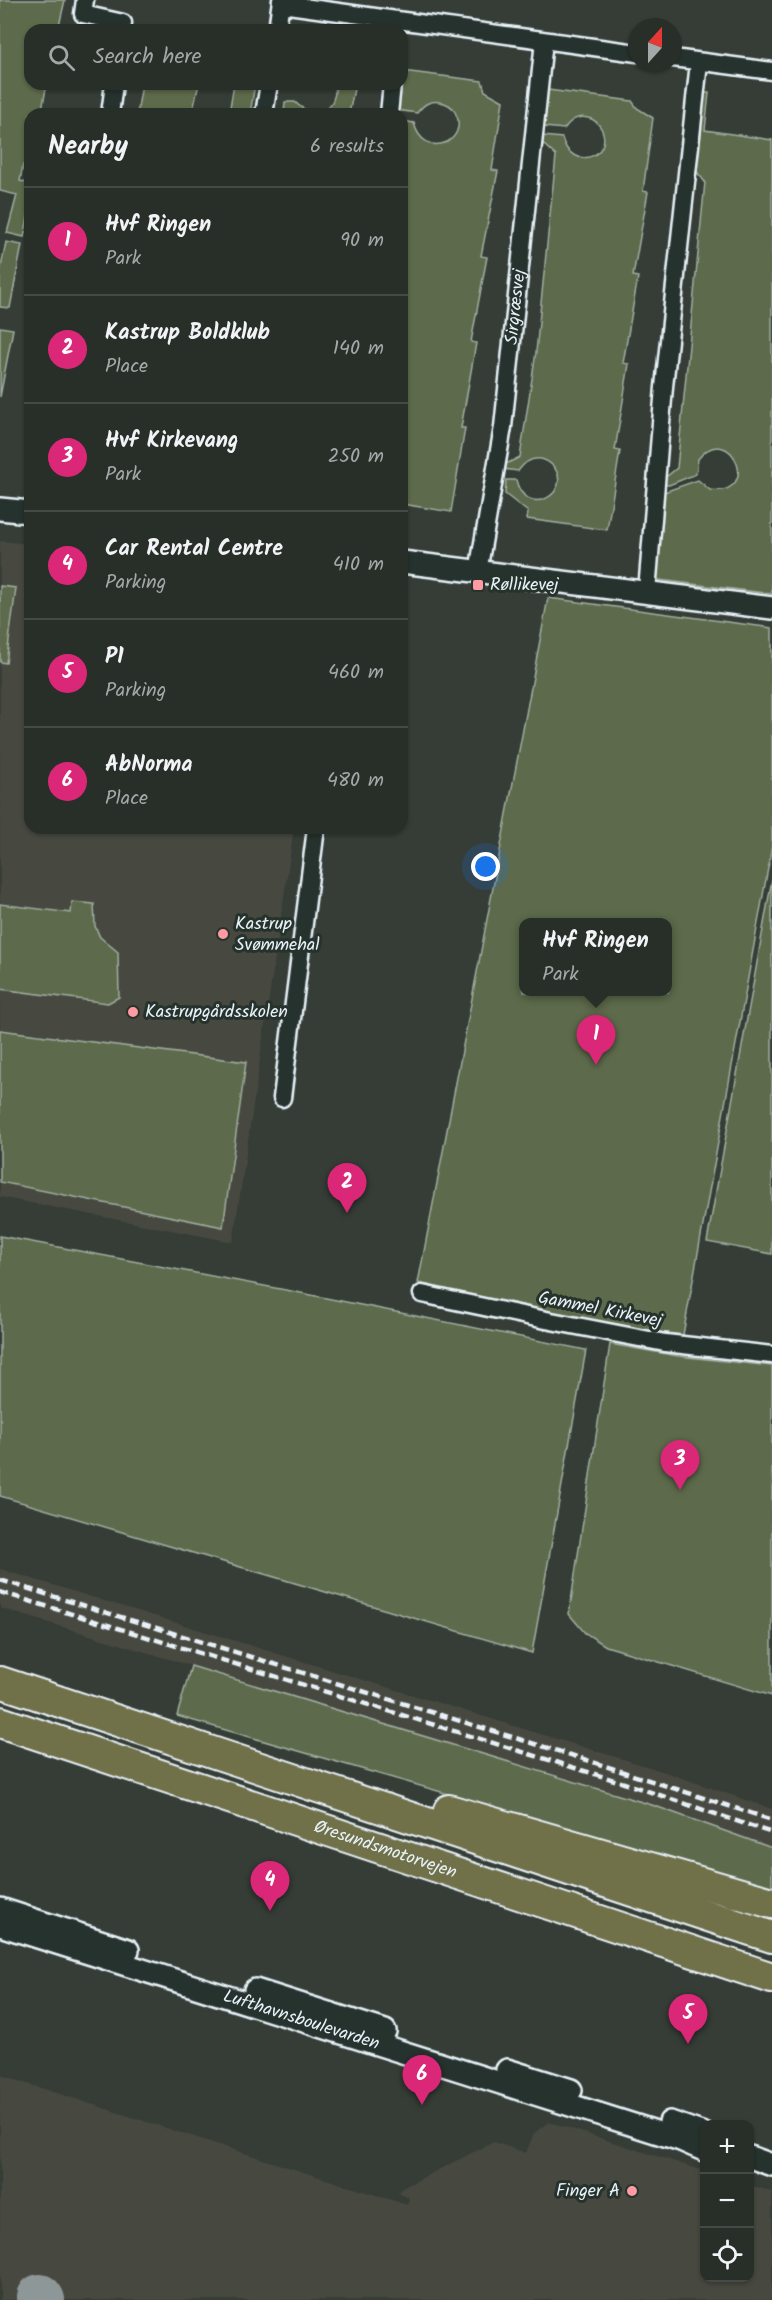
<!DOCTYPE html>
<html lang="en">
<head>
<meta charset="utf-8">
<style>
	body { margin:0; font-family:Kalam,sans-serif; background:#343a34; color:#f1f3f6 }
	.controls { position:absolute; right:18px; bottom:18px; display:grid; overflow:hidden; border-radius:12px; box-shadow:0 2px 4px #0004 }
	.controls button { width:54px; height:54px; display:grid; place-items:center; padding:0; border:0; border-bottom:2px solid #444a45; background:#282e28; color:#f1f3f6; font:30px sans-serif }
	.compass { position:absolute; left:628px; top:18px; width:54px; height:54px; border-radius:50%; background:#282e28; box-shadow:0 2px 4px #0004; rotate:21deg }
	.you { position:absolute; left:486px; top:867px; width:21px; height:21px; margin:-15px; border:4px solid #fff; border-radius:50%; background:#1a73e8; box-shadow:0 0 0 9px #1a73e833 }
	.badge { display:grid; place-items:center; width:39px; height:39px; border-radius:50%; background:#db2777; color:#fff; font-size:20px; font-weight:700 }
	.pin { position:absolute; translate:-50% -50px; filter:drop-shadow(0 2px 3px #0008) }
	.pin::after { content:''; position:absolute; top:32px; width:21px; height:18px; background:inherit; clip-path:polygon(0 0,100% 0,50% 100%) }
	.popup { position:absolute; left:519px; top:918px; width:153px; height:78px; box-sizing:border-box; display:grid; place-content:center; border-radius:12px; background:#282e28; filter:drop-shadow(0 2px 4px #0005); font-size:20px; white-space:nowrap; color:#a5a8a8 }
	.popup b { font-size:22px; color:#f1f3f6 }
	.popup::after { content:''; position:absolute; left:50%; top:100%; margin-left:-12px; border:12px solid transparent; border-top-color:#282e28 }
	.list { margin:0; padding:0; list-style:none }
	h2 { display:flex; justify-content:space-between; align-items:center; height:78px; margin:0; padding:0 24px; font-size:26px }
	h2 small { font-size:20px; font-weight:400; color:#a5a8a8 }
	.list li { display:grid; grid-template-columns:39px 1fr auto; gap:18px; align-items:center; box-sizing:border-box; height:108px; padding:0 24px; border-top:2px solid #444a45 }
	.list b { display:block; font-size:22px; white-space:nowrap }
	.list p { margin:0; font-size:20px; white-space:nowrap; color:#a5a8a8 }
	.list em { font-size:20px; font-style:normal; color:#a5a8a8 }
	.icon { flex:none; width:33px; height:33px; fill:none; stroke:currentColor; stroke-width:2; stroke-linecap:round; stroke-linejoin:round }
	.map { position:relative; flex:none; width:772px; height:2300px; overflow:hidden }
	.search { position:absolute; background:#282e28; box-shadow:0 2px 4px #0004; left:24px; top:24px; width:384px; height:66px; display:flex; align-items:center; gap:15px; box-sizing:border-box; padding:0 21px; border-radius:18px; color:#a5a8a8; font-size:22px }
	.panel { position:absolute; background:#282e28; box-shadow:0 2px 4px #0004; left:24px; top:108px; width:384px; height:726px; border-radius:18px }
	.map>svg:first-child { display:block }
</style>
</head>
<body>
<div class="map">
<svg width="772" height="2300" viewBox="0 0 772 2300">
	<rect width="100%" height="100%" fill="#353d36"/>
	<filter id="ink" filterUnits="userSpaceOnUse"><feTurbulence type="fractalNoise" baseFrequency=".0167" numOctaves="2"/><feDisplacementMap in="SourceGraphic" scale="12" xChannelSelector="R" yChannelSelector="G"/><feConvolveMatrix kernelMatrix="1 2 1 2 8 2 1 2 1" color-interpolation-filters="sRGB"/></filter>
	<g filter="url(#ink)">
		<!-- built -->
		<path fill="#474a40" d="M0,541L30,544V828H294L233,1242L0,1197Z
			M0,1569L665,1772L772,1809V1848L655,1806L0,1608Z
			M0,2075L407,2205L409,2198L398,2193L402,2188L494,2142L526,2153L534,2133L549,2122L704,2171V2278H750V2185L772,2192V2300H0Z"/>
		<!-- green -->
		<path fill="#5d6b4c" stroke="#a2aea2" stroke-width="1.5" fill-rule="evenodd" d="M0,0H65L58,30H30V84H47L41,114H30V166L23,165L20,181L30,184V208L24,237L7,233L17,195L0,191Z
			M402,71L482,81L485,91L503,101L492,170L498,171L481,256L487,257L471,342L476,343L461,428H465L451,512L402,504C402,491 406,459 402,449V121L414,123C424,162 471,141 455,112C452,106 447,103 440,102C429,100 423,105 417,113L396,110L398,84H402Z
			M142,84H199L192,114H137Z
			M234,84H255L250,114L229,113Z
			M335,84H355L349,114H284L285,102H295C314,121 338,111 335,84Z
			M548,90L632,101L637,108L653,118L643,191L648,192L633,276L638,277L623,363L629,364L615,450L620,451L607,530L527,519L528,512L505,494L506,480H516C526,521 575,492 553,466C550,463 546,460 541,459C530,457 523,464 518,471L503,469L504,465L520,457L536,352L556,156L542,143L543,136L562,138C571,172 613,157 602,130C599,124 594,119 588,118C577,115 570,121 564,129L544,127Z
			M702,93H709L705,130L772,140V594L651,579L658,506H664V492L698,480L710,490C763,497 731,418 698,459L696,474L669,485L661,484V481L677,468L705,182L693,167Z
			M6,242L22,245L10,308L0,307V272Z
			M0,327L13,329L0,397Z
			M0,586L16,588L6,663L0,662Z
			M548,598L772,628V846L683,1335L614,1326L418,1283ZM524,922H668V992H524Z
			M772,879V1254L707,1242Z
			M72,902L94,904L95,926L100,937L118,952L119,997L108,1003L0,989V904L71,913Z
			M0,1030L246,1062L223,1227L0,1182Z
			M0,1236L291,1291L586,1350L532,1653L0,1496Z
			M610,1344L678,1356L772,1366V1696L606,1646L585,1633L569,1614Z
			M191,1666L655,1806L772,1848V1887L177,1716Z"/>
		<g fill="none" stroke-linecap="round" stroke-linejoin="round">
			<!-- taxiway -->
			<path stroke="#8e9797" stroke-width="46" d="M40,2297L42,2300"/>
			<!-- minor casing -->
			<g stroke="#e8f1f8" stroke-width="21">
				<g id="minor">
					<path d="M85,0L83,14L123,23L122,30"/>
					<path d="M281,4L637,53"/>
					<path d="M277,30L281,0"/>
					<path d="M673,58L772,71"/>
					<path d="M110,114L114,84"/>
					<path d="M264,114L269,84"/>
					<path d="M389,114L392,84"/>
					<path id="s1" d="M478,572L503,427L544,41"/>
					<path d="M647,591L664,387L699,62"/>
					<path d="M282,1098L316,828"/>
					<path d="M422,1294L546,1320L665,1343L772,1355"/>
				</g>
			</g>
			<!-- tertiary casing -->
			<g stroke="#e8f1f8" stroke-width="26">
				<g id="tertiary">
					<path d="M0,509L30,512"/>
					<path d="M402,562L772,608"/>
					<path d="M0,1909L128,1950"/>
					<path id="s2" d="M0,1925L681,2140L704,2150"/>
					<path d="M255,1990L385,2031"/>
					<path d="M507,2070L571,2090"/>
					<path d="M670,2122L704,2134"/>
					<path d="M750,2157L772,2165"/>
				</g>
			</g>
			<!-- motorway casing -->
			<g stroke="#e8f1f8" stroke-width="34">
				<g id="motorway">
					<path d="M0,1682L772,1937"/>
					<path id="s3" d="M0,1722L772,1978"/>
					<path d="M449,1810L772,1903"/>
				</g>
			</g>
			<!-- minor -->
			<use href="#minor" stroke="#26332d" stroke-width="16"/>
			<!-- tertiary -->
			<use href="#tertiary" stroke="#26332d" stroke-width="21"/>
			<!-- motorway -->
			<use href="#motorway" stroke="#70704a" stroke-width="30"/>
			<!-- rail -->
			<path stroke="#e8f1f8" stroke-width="4.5" stroke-dasharray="9 4.5" stroke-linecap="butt" d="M0,1580L571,1755L772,1820
				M0,1592L624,1783L772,1833"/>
		</g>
	</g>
	<!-- markers -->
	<g fill="#ff9aa2" stroke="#26332d" stroke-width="2">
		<rect x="472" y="579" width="12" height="12" rx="3"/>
		<circle cx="223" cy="934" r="6"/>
		<circle cx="133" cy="1012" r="6"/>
		<circle cx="632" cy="2191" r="6"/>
	</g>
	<g text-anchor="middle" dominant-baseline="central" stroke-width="6" stroke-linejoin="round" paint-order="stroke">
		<!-- street labels -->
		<g font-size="18" fill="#e8f1f8" stroke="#26332d">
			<text stroke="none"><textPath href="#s1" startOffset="268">Sirgræsvej</textPath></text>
			<text transform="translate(600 1310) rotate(11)">Gammel Kirkevej</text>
			<text stroke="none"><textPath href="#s3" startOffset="406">Øresundsmotorvejen</textPath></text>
			<text stroke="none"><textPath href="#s2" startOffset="316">Lufthavnsboulevarden</textPath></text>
		</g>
		<!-- poi labels -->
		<g font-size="18" fill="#e8f1f8" stroke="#26332d" text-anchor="start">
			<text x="490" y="585">Røllikevej</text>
			<text x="235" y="924">Kastrup<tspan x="235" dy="21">Svømmehal</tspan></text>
			<text x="145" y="1012">Kastrupgårdsskolen</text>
			<text x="620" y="2191" text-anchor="end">Finger A</text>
		</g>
	</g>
</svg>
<div class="controls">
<button>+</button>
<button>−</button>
<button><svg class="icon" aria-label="locate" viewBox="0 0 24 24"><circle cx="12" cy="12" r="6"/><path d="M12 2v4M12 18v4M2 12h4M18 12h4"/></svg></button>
</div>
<svg class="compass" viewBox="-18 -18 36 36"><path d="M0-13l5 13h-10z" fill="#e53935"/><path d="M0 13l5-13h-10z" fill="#a5a8a8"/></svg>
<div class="you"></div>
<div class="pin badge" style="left:596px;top:1065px">1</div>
<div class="popup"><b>Hvf Ringen</b>Park</div>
<div class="pin badge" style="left:347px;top:1213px">2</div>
<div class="pin badge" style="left:680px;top:1490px">3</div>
<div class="pin badge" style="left:270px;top:1911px">4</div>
<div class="pin badge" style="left:688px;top:2044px">5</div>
<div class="pin badge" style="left:422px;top:2105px">6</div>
<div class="search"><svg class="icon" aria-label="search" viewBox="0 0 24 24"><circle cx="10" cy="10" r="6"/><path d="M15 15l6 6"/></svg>Search here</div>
<section class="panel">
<h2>Nearby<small>6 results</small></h2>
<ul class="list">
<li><span class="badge">1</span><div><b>Hvf Ringen</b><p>Park</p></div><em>90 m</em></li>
<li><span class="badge">2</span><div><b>Kastrup Boldklub</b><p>Place</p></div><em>140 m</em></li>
<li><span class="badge">3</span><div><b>Hvf Kirkevang</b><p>Park</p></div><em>250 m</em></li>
<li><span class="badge">4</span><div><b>Car Rental Centre</b><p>Parking</p></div><em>410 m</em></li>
<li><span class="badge">5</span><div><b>P1</b><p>Parking</p></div><em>460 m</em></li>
<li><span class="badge">6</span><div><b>AbNorma</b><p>Place</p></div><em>480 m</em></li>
</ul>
</section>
</div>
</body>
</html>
